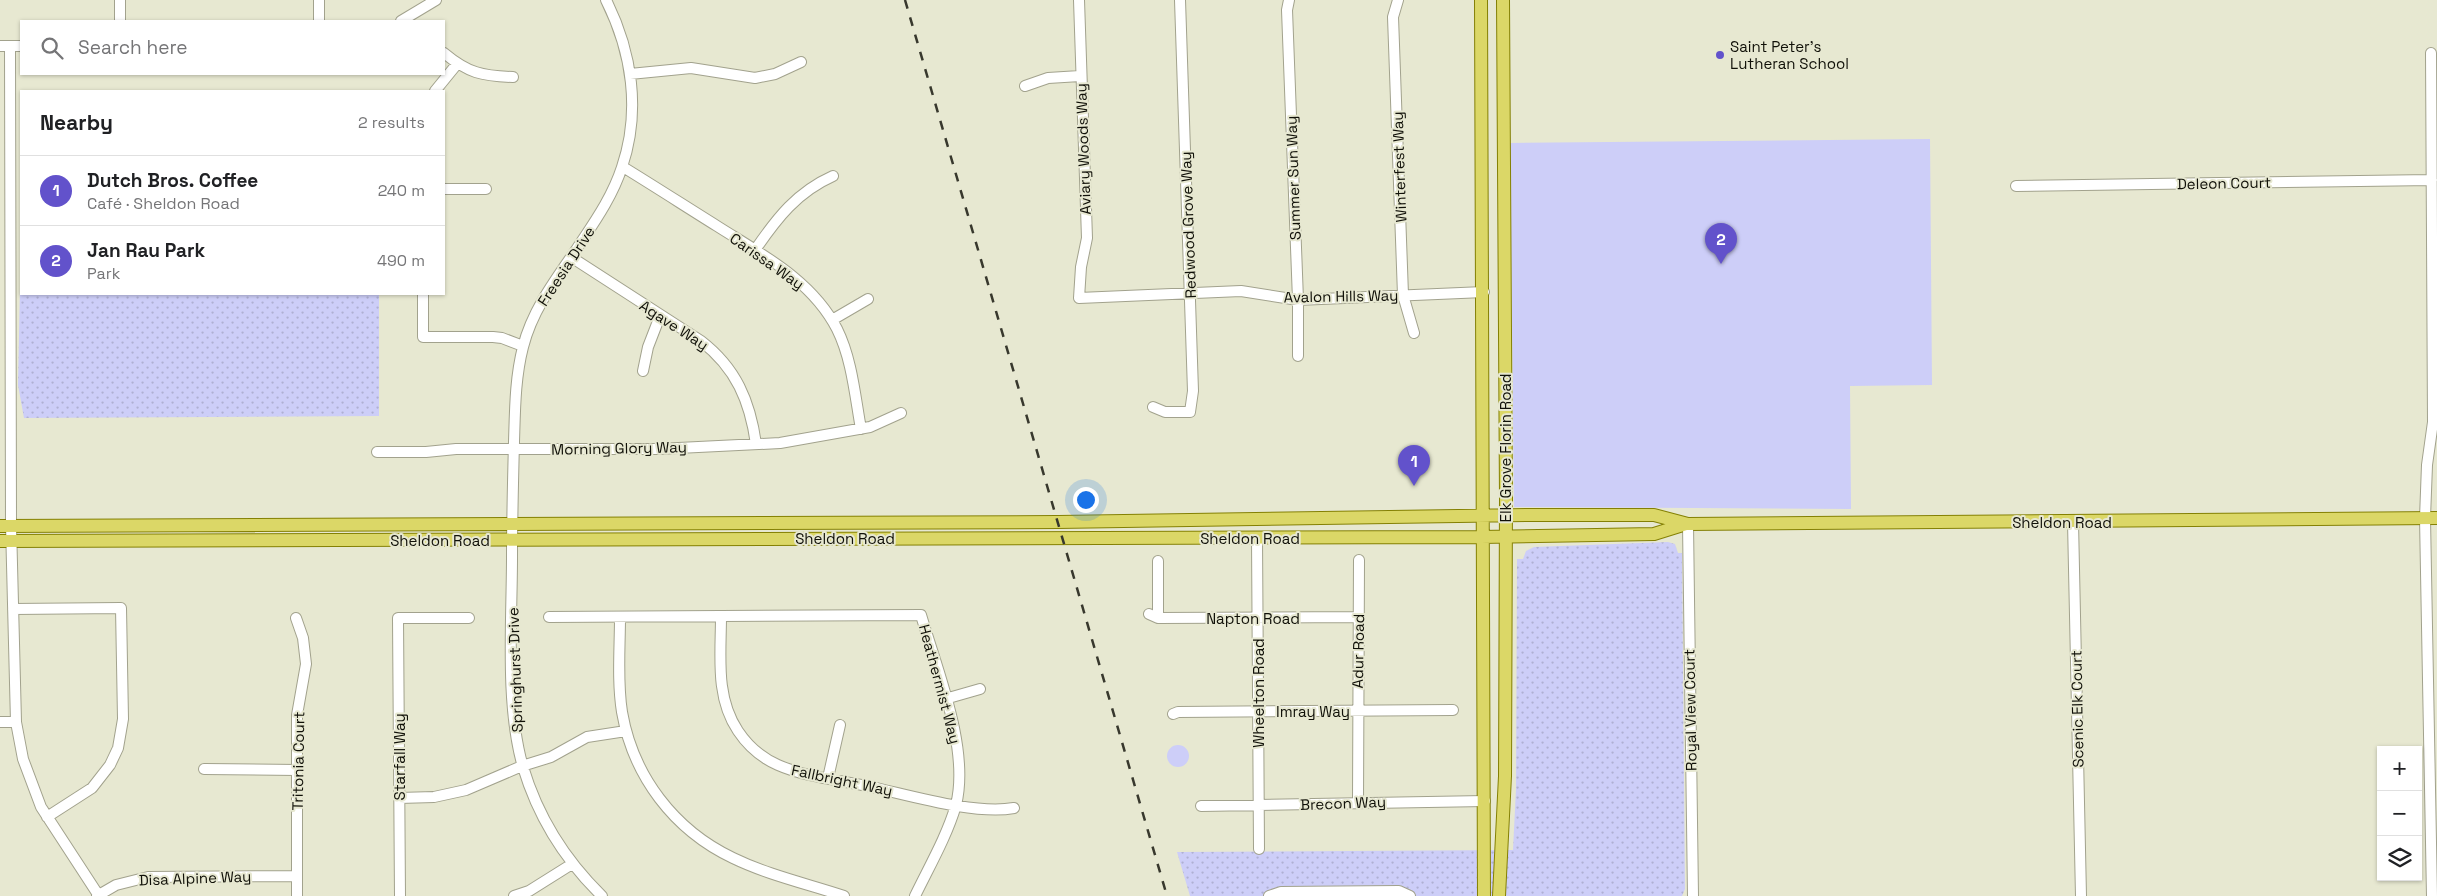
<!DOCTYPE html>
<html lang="en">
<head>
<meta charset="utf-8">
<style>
	body { margin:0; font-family:"Space Grotesk",sans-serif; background:#f6f6f6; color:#202124 }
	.controls { position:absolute; right:15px; bottom:15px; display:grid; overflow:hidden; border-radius:0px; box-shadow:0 1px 4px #0004 }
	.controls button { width:45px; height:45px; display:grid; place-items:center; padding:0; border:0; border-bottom:1px solid #e0e0e0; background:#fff; color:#202124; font:25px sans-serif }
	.you { position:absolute; left:1085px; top:499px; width:18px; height:18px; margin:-12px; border:4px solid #fff; border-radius:50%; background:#1a73e8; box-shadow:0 0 0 8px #1a73e833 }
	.badge { display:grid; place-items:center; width:32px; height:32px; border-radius:50%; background:#6252cb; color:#fff; font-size:16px; font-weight:700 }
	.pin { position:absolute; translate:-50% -41px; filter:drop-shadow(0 1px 2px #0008) }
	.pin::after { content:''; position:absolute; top:26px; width:18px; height:15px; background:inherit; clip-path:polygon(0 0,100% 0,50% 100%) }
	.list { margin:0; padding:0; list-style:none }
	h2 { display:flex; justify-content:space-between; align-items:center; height:65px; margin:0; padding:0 20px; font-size:21px }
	h2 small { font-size:16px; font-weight:400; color:#757577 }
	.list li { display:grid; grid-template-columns:32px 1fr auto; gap:15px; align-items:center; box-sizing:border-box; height:70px; padding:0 20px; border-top:1px solid #e0e0e0 }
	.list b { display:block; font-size:19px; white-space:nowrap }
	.list p { margin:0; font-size:16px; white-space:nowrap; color:#757577 }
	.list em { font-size:16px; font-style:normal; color:#757577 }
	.icon { flex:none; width:28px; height:28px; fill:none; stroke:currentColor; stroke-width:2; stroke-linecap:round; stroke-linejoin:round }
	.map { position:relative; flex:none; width:2437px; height:896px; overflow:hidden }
	.search { position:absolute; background:#fff; box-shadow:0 1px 4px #0004; left:20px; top:20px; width:425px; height:55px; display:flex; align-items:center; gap:12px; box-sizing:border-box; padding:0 18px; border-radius:0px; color:#757577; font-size:19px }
	.panel { position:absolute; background:#fff; box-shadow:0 1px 4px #0004; left:20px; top:90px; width:425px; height:205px; border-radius:0px }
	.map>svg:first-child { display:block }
</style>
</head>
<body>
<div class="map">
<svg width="2437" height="896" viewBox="0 0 2437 896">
	<defs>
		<pattern id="grass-dots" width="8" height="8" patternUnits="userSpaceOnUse" patternTransform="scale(1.25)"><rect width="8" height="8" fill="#cdcef8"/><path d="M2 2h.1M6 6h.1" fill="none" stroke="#afb0d3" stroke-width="1.8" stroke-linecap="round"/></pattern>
	</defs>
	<rect width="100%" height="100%" fill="#e7e8d1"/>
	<!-- grass -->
	<path fill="url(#grass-dots)" d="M21,238V294H379V416L24,418L18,385Z
		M1668,542L1675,544L1678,553H1682L1685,889L1682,896H1190L1177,852L1513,850L1516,789L1517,559H1523L1526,551L1534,547Z"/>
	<!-- park -->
	<path fill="#cdcef8" d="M1930,139L1932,385L1850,386L1851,509L1514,507L1510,143Z
		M1167 756a11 11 0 1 1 22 0a11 11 0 1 1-22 0Z"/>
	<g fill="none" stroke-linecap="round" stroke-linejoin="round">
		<!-- minor casing -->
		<g stroke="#a2a28d" stroke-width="12">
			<path id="minor" d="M120,0V21
				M319,0V21
				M1079,0L1087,238L1081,267L1079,298L1241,291L1298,300L1484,292
				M1289,0L1287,10L1298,300V356
				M1398,0L1393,17L1403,295L1414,333
				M401,21L436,0
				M0,46H21
				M10,46L11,525L16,722L23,759L41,807L99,896
				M444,53C468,73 482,76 513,77
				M2431,53L2433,422L2427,465L2425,518L2432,896
				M630,74L691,68L755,78L775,74L801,62
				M1025,86L1048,78L1080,76
				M435,91L457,64
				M623,167C654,186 685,206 717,226C761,254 812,280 837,329C852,359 855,396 861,429
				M2016,186L2432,180
				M444,189H486
				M755,250C777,218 797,192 833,176
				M571,257L701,341C736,368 750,401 756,444
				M423,294V337H493L502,338L523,346
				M832,320L868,299
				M643,371L648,347L660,316
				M1153,407L1165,412H1190L1193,391L1180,0
				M377,452H426L456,449H658L780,443L870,427L901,413
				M2073,522L2081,896
				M1688,524L1693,896
				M1257,538L1259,849
				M13,609L121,608L123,719L118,748L110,765L92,788L47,817
				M1149,614L1158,618L1359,617
				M721,616C721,655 715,697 738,731C748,746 762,758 778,765C805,777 839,780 867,786C909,795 974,815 1014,808
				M549,617L921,615C937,670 970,749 956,805C947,836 929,867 915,896
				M620,617C620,648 617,681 622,712C633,776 674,830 733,858C768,875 808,884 844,896
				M296,618L303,638L306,664L297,715V896
				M1158,618V561
				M945,699L980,689
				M1173,714L1178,712L1453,710
				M0,722H16
				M204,769L298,770
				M828,778L840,725
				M399,798L434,797L466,790L522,766L551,757L587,737L626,731
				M1358,802L1359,560
				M1201,806L1485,801
				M97,896L116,885L148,877L297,876
				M400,896L398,618H469
				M514,896L529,891L572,864
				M602,896C565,860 538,817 523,767C505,705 512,621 512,557C512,518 513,480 514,442C515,410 515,378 523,347C532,311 555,280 576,250C593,224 612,198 622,167C641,111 632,52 606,0
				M1269,896L1281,892L1399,891L1410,896"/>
		</g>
		<!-- major casing -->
		<g stroke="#848004" stroke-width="14">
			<path id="major" d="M1481,0L1484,896
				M0,526L1058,522L1530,515H1654L1688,524L2437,518
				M0,541L1481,537L1654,534L1686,524
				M1499,896L1505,776L1506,499L1503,0"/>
		</g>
		<!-- minor -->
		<use href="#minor" stroke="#fff" stroke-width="10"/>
		<!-- major -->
		<use href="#major" stroke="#dbd767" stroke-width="12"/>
		<!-- rail -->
		<path stroke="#38382d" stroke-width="2.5" stroke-dasharray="9 9" stroke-linecap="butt" d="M905,0L1167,896"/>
	</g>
	<!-- markers -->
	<circle fill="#6252cb" stroke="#e7e8d1" stroke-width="2" cx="1720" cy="55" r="5"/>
	<g text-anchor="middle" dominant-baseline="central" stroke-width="4" stroke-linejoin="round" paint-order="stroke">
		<!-- poi labels -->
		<g font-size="15" fill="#101008" stroke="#e7e8d1" text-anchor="start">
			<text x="1730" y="46">Saint Peter's<tspan x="1730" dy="17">Lutheran School</tspan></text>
		</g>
		<!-- street labels -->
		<g font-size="15" fill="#101008" stroke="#e7e8d1">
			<text transform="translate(1083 149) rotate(-92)">Aviary Woods Way</text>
			<text transform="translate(1399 167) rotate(-92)">Winterfest Way</text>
			<text transform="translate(1293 178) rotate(-92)">Summer Sun Way</text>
			<text transform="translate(2224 183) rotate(-1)">Deleon Court</text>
			<text transform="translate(1188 225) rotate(-92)">Redwood Grove Way</text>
			<text transform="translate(767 261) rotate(35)">Carissa Way</text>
			<text transform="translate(566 266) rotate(-57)">Freesia Drive</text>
			<text transform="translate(1341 296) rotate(-1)">Avalon Hills Way</text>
			<text transform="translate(674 325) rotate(33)">Agave Way</text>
			<text transform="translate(619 448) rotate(-1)">Morning Glory Way</text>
			<text transform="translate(1505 448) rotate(-90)">Elk Grove Florin Road</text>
			<text x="2062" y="522">Sheldon Road</text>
			<text x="845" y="538">Sheldon Road</text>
			<text x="1250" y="538">Sheldon Road</text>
			<text x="440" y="540">Sheldon Road</text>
			<text x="1253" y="618">Napton Road</text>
			<text transform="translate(1358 651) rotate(-89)">Adur Road</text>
			<text transform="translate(515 670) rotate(-92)">Springhurst Drive</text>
			<text transform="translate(940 684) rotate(75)">Heathermist Way</text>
			<text transform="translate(1258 693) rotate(-90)">Wheelton Road</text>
			<text transform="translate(2077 709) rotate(-91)">Scenic Elk Court</text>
			<text transform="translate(1690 710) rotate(-91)">Royal View Court</text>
			<text x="1313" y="711">Imray Way</text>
			<text transform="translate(399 757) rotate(-90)">Starfall Way</text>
			<text transform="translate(298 761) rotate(-89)">Tritonia Court</text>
			<text transform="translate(842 780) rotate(12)">Fallbright Way</text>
			<text transform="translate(1343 803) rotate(-2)">Brecon Way</text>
			<text transform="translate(195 878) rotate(-2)">Disa Alpine Way</text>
		</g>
	</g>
</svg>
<div class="controls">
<button>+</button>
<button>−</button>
<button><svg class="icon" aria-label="layers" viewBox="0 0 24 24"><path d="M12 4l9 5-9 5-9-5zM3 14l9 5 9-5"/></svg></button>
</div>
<div class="you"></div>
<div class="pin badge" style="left:1414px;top:486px">1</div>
<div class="pin badge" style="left:1721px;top:264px">2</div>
<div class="search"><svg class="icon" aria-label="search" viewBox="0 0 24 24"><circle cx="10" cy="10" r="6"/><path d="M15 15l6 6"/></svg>Search here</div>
<section class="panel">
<h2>Nearby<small>2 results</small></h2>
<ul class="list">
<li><span class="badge">1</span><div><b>Dutch Bros. Coffee</b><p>Café · Sheldon Road</p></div><em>240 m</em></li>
<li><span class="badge">2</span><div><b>Jan Rau Park</b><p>Park</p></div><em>490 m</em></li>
</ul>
</section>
</div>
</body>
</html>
